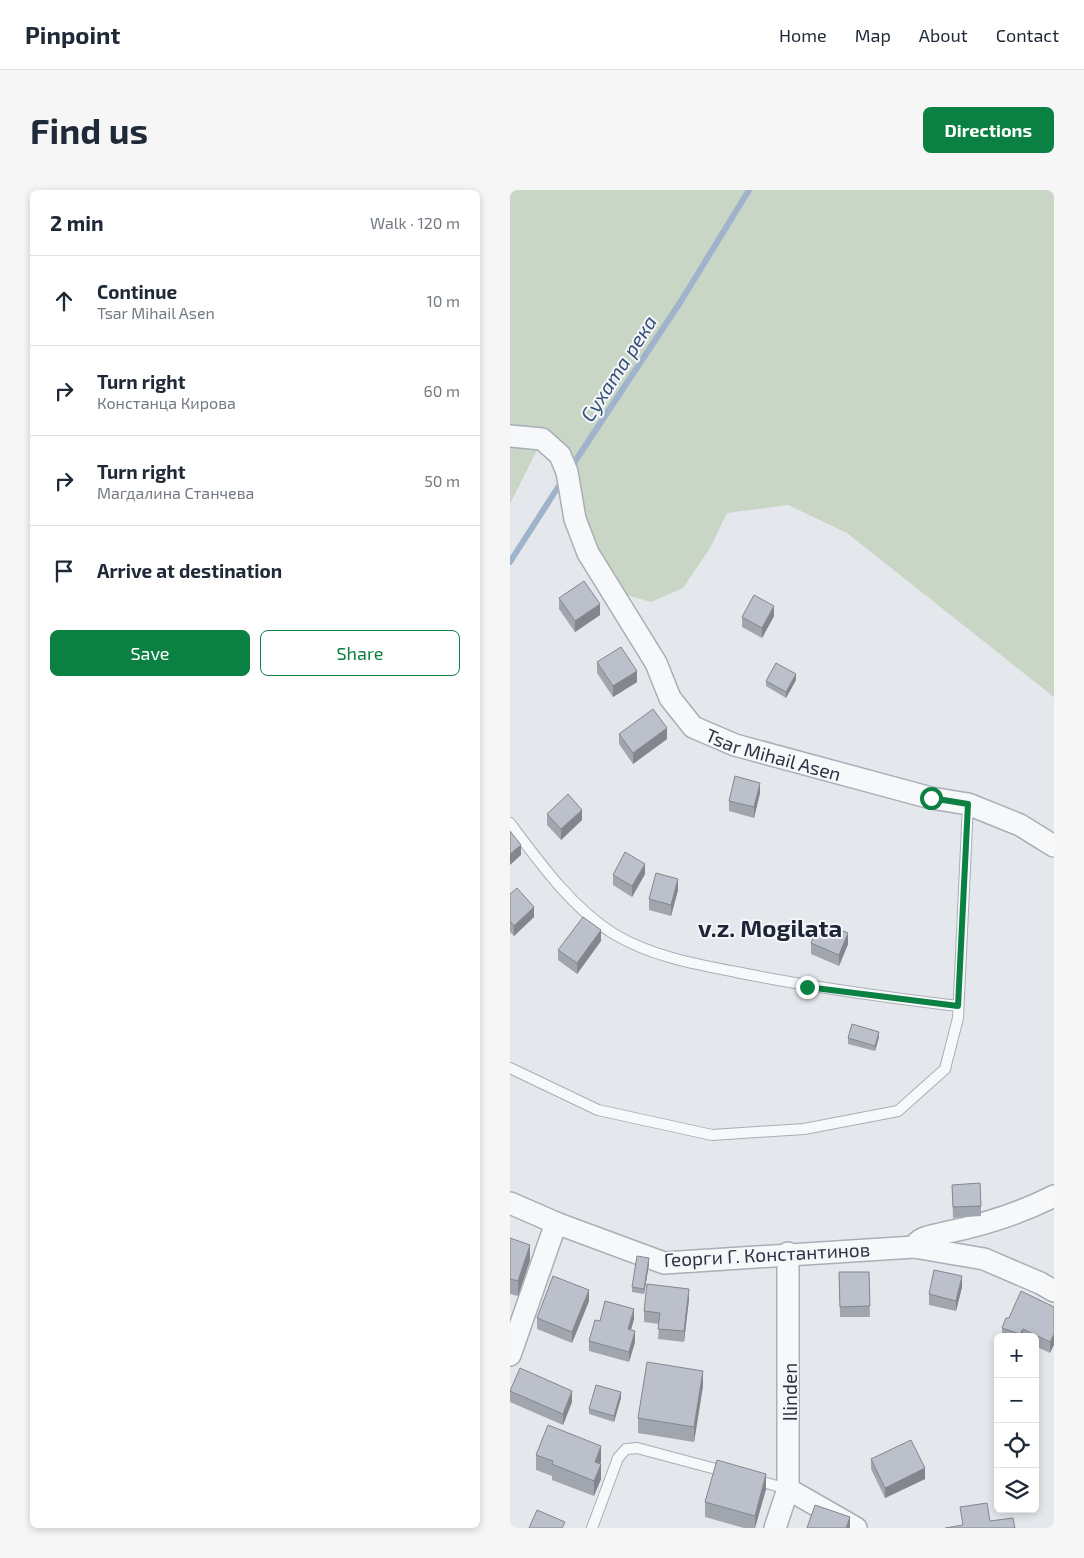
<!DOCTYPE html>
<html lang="en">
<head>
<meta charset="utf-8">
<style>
	body { margin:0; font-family:"Exo 2",sans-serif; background:#f6f6f7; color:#1f2937 }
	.controls { position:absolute; right:15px; bottom:15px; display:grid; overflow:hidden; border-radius:8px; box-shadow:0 2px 8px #0003 }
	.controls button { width:45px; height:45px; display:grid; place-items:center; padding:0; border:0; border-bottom:1px solid #e0e1e3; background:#fff; color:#1f2937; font:25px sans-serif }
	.stop { position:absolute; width:15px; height:15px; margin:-11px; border:4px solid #0b8043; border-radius:50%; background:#fff }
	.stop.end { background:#0b8043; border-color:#fff; box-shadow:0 1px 5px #0008 }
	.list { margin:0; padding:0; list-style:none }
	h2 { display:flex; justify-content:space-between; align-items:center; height:65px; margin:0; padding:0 20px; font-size:21px }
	h2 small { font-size:16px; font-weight:400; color:#747a83 }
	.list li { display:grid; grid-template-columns:32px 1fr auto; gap:15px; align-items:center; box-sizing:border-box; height:90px; padding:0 20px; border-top:1px solid #e0e1e3 }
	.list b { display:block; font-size:19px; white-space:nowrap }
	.list p { margin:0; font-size:16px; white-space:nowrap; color:#747a83 }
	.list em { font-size:16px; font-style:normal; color:#747a83 }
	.actions { display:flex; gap:10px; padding:15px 20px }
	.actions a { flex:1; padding:11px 0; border:1px solid #0b8043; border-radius:8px; text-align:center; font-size:18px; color:#0b8043 }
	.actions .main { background:#0b8043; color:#fff }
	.icon { flex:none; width:28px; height:28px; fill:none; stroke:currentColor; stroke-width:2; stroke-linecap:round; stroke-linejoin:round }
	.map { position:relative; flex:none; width:544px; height:1338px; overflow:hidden; border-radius:8px }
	header { display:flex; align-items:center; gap:30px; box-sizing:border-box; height:70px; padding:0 25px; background:#fff; border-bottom:1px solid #e0e1e3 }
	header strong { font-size:24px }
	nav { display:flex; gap:28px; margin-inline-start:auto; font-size:18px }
	.intro { display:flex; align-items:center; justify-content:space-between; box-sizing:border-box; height:120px; padding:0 30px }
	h1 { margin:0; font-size:35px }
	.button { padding:12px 22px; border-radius:8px; background:#0b8043; color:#fff; font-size:18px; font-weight:700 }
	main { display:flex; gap:30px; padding:0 30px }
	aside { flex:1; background:#fff; border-radius:8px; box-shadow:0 2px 8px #0003 }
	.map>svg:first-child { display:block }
</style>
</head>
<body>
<header>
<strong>Pinpoint</strong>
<nav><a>Home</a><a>Map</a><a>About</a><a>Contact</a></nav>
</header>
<div class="intro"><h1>Find us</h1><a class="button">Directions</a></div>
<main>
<aside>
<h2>2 min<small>Walk · 120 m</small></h2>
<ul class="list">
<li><svg class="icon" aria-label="ahead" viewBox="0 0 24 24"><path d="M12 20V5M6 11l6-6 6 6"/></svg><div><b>Continue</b><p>Tsar Mihail Asen</p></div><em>10 m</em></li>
<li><svg class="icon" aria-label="right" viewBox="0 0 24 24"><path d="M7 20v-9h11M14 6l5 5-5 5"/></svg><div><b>Turn right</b><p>Констанца Кирова</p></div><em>60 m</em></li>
<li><svg class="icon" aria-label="right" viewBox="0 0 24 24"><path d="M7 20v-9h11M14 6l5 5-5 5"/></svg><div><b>Turn right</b><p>Магдалина Станчева</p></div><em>50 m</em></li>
<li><svg class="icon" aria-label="arrive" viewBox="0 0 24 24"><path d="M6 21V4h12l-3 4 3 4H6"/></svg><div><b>Arrive at destination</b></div></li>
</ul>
<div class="actions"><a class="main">Save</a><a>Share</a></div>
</aside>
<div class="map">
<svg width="544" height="1338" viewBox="0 0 544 1338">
	<rect width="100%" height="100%" fill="#e4e7ec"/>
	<!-- green -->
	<path fill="#c9d6c5" d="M0,0H544V507L337,343L278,315L217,323L200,358L173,398L141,412L96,399L32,250L0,314Z"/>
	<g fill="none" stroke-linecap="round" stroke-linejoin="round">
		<!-- stream -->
		<path stroke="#9fb4cc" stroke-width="6" d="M60,279L171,111L239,0
			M0,372L52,291"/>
		<!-- service casing -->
		<g stroke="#a9aeb7" stroke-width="12">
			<path id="service" d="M0,633C29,672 62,718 104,744C141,766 184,774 226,782C300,797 374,807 448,816
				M0,878L88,920L202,945L294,939L388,921L435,879L448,828L458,614
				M245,1290L278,1299
				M82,1338L108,1268L116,1259L127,1258L217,1282"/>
		</g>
		<!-- minor casing -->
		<g stroke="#a9aeb7" stroke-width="24">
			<g id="minor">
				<path id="s1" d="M0,246L32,249L50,265L57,282L65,329L78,363L146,473L160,508L183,537L225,555L421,608L458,614L510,635L544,656"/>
				<path d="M0,1013L46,1033L154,1073L404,1057L474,1069L530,1093L544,1101"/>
				<path d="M404,1057C410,1046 423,1046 434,1043C473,1035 509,1024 544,1006"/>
				<path d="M0,1165L46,1033"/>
				<path d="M278,1299L346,1338"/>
				<path d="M265,1338L278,1299V1063"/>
			</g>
		</g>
		<!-- service -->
		<use href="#service" stroke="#f7f8fa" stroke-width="10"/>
		<!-- minor -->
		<use href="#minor" stroke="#f7f8fa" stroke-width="21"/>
	</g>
	<!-- wall -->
	<path fill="#a1a5ae" d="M49,408L90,425L65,442L49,419Z
		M264,426L252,448L232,437V427Z
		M87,472L127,492L103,507L87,483Z
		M286,490L276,508L256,496V491Z
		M109,544L157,549L123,574L109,554Z
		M250,603L244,628L219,621V611Z
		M37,624L72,630L51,650L37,635Z
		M135,684L122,707L103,695V685Z
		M168,700L161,726L139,720V709Z
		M0,704L24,727L4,746L0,742Z
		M91,751L67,784L48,770V760Z
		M301,753L338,754L329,776L301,764Z
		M369,847L365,861L338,854V848Z
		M442,995L471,1016V1026L443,1028Z
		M0,1048L20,1070L8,1106L0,1104Z
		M139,1074L134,1104L122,1102V1097Z
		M329,1082H359L360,1127H330Z
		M452,1097L446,1121L419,1115V1104Z
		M179,1109L174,1152L148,1149L149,1134L134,1132V1121Z
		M79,1111L62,1153L27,1139V1128Z
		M544,1117L540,1163L525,1156V1147H492V1138L499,1128Z
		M124,1129L121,1140L125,1152L119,1172L79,1161V1151L90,1131Z
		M193,1196L184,1252L128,1243V1228Z
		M0,1201L62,1212L53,1235L0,1212Z
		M111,1208L104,1232L79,1224V1219Z
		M26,1265L91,1271L90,1274L91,1289L84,1306L42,1290V1286L26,1280Z
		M361,1269L415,1289L375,1308L361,1279Z
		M256,1299L245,1338H234L195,1327V1312Z"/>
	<!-- shaded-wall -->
	<path fill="#83868d" d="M90,414V425L65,442V431Z
		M264,416V426L252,448V438Z
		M127,481V492L103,507V496Z
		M286,484V490L276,508V502Z
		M157,538V549L123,574V563Z
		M250,593V603L244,628V617Z
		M72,620V630L51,650V639Z
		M11,655V665L0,675V664Z
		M135,674V684L122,707V696Z
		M168,689V700L161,726V715Z
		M24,717V727L4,746V736Z
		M91,740V751L67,784V773Z
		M338,743V754L329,776V765Z
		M369,842V847L365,861V856Z
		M20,1055V1070L8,1106V1091Z
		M139,1068V1074L134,1104V1099Z
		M452,1086V1097L446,1121V1111Z
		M179,1099V1109L174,1152V1141Z
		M79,1100V1111L62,1153V1142Z
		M124,1119V1129L118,1150V1139Z
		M513,1139V1147H510V1144Z
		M125,1141V1152L119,1172V1162Z
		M544,1144V1155L540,1163V1152Z
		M193,1181V1196L184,1252V1237Z
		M62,1201V1212L53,1235V1224Z
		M111,1202V1208L104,1232V1226Z
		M91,1256V1271L85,1287V1272Z
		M91,1274V1289L84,1306V1291Z
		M415,1278V1289L375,1308V1298Z
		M256,1284V1299L245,1338V1326Z
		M340,1327V1338H336Z"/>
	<!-- building -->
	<path fill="#bbc0ca" stroke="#83868d" d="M74,391L90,414L65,431L49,408Z
		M244,405L264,416L252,438L232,427Z
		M111,457L127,481L103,496L87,472Z
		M266,473L286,484L276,502L256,491Z
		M143,519L157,538L123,563L109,544Z
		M225,586L250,593L244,617L219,611Z
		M58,604L72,620L51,639L37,624Z
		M0,641L11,655L0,664Z
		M115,662L135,674L122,696L103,685Z
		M146,683L168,689L161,715L139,709Z
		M7,698L24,717L4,736L0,731V704Z
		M73,727L91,740L67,773L48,760Z
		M311,731L338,743L329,765L301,753Z
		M342,834L369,842L365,856L338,848Z
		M470,993L471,1016L443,1017L442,995Z
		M0,1048L20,1055L8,1091L0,1089Z
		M127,1066L139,1068L134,1099L122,1097Z
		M424,1080L452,1086L446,1111L419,1104Z
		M329,1082H359L360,1116L330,1117Z
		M43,1086L79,1100L62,1142L27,1128Z
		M137,1094L179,1099L174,1141L148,1139L150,1123L134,1121Z
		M511,1101L544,1117V1144L540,1152L513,1139L510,1144L492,1138L496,1128H499Z
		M95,1111L124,1119L118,1139L125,1141L119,1162L79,1151L85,1130L90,1131Z
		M137,1172L193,1181L184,1237L128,1228Z
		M10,1178L62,1201L53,1224L0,1201Z
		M86,1195L111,1202L104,1226L79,1219Z
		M38,1235L91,1256L85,1272L91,1274L84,1291L42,1274L43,1271L26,1265Z
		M401,1250L415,1278L375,1298L361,1269Z
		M207,1270L256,1284L245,1326L195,1312Z
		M477,1313L480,1331L503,1328L505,1338H435L453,1335L450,1317Z
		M305,1315L340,1327L336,1338H297Z
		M27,1320L55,1332L52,1338H19Z"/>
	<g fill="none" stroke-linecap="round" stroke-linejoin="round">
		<!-- route -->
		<path stroke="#0b8043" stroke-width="6" d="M297,797L448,816L458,614L421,608"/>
	</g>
	<g text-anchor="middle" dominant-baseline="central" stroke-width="4" stroke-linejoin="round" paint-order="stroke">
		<!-- street labels -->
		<g font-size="19" fill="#2b3445" stroke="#f4f6f9">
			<text stroke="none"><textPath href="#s1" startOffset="448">Tsar Mihail Asen</textPath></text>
			<text transform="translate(257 1064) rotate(-3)">Георги Г. Константинов</text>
			<text transform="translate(279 1202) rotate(-90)">Ilinden</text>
		</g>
		<!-- water labels -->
		<g font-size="20" font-style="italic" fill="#34527a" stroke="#f4f6f9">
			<text transform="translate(108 178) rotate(-57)">Сухата река</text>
		</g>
		<!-- district labels -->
		<g font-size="24" font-weight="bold" fill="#1d2536" stroke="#f4f6f9">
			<text x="260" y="737">v.z. Mogilata</text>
		</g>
	</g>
</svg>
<div class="controls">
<button>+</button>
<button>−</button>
<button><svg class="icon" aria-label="locate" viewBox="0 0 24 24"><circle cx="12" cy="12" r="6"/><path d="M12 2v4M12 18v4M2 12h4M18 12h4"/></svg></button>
<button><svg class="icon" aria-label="layers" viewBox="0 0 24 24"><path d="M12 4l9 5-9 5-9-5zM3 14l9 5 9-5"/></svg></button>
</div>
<div class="stop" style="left:421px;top:608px"></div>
<div class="stop end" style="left:297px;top:797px"></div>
</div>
</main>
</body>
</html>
